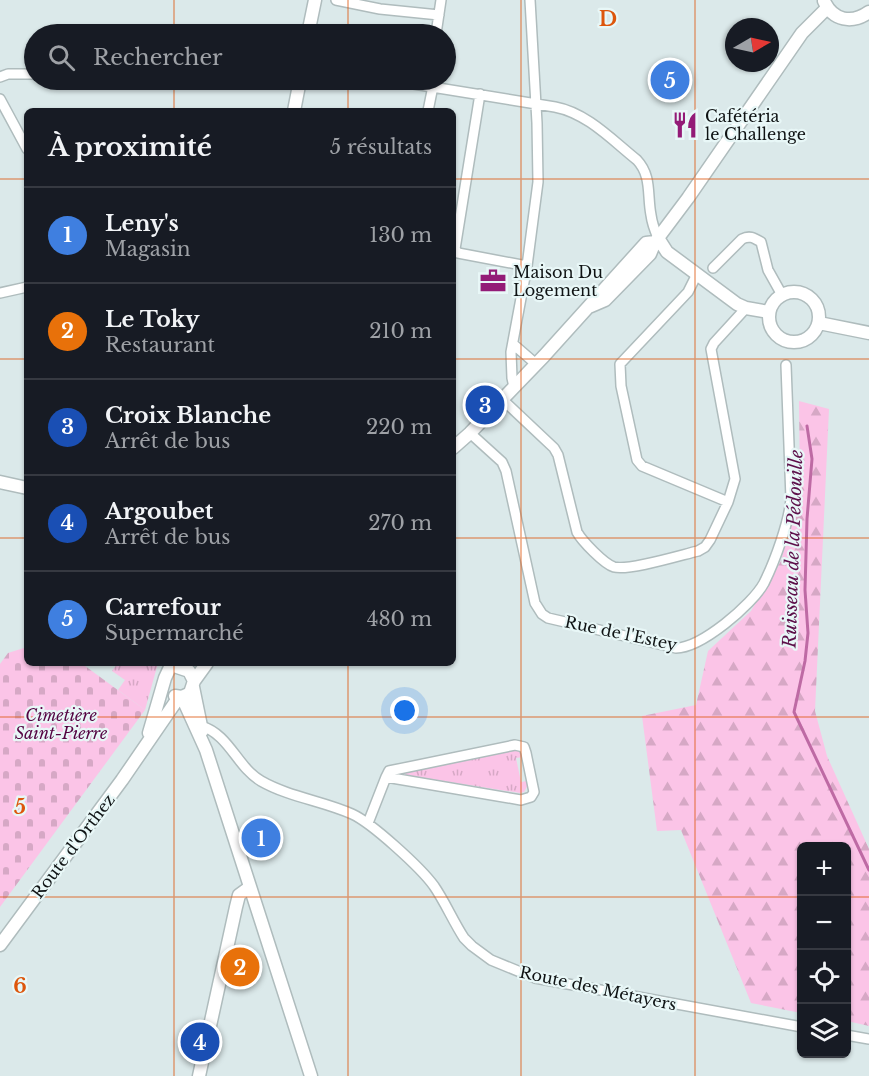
<!DOCTYPE html>
<html lang="fr">
<head>
<meta charset="utf-8">
<style>
	body { margin:0; font-family:"Libre Baskerville",serif; background:#20242c; color:#f1f3f6 }
	.controls { position:absolute; right:18px; bottom:18px; display:grid; overflow:hidden; border-radius:9px; box-shadow:0 2px 4px #0004 }
	.controls button { width:54px; height:54px; display:grid; place-items:center; padding:0; border:0; border-bottom:2px solid #363941; background:#171b24; color:#f1f3f6; font:30px sans-serif }
	.compass { position:absolute; left:725px; top:18px; width:54px; height:54px; border-radius:50%; background:#171b24; box-shadow:0 2px 4px #0004; rotate:81deg }
	.you { position:absolute; left:405px; top:711px; width:21px; height:21px; margin:-15px; border:4px solid #fff; border-radius:50%; background:#1a73e8; box-shadow:0 0 0 9px #1a73e833 }
	.badge { display:grid; place-items:center; width:39px; height:39px; border-radius:50%; background:#0f766e; color:#fff; font-size:20px; font-weight:700 }
	.pin { position:absolute; translate:-50% -50%; border:3px solid #fff; box-shadow:0 2px 6px #0006 }
	.list { margin:0; padding:0; list-style:none }
	h2 { display:flex; justify-content:space-between; align-items:center; height:78px; margin:0; padding:0 24px; font-size:26px }
	h2 small { font-size:20px; font-weight:400; color:#9ea1a6 }
	.list li { display:grid; grid-template-columns:39px 1fr auto; gap:18px; align-items:center; box-sizing:border-box; height:96px; padding:0 24px; border-top:2px solid #363941 }
	.list b { display:block; font-size:22px; white-space:nowrap }
	.list p { margin:0; font-size:20px; white-space:nowrap; color:#9ea1a6 }
	.list em { font-size:20px; font-style:normal; color:#9ea1a6 }
	.icon { flex:none; width:33px; height:33px; fill:none; stroke:currentColor; stroke-width:2; stroke-linecap:round; stroke-linejoin:round }
	.map { position:relative; flex:none; width:869px; height:1076px; overflow:hidden }
	.search { position:absolute; background:#171b24; box-shadow:0 2px 4px #0004; left:24px; top:24px; width:432px; height:66px; display:flex; align-items:center; gap:15px; box-sizing:border-box; padding:0 21px; border-radius:33px; color:#9ea1a6; font-size:22px }
	.panel { position:absolute; background:#171b24; box-shadow:0 2px 4px #0004; left:24px; top:108px; width:432px; height:558px; border-radius:9px }
	.map>svg:first-child { display:block }
</style>
</head>
<body>
<div class="map">
<svg width="869" height="1076" viewBox="0 0 869 1076">
	<defs>
		<pattern id="grass-tufts" width="24" height="20" patternUnits="userSpaceOnUse" patternTransform="scale(1.5)"><rect width="24" height="20" fill="#fbc4e7"/><path d="M3 7l-1-3M5 7V3M7 7l1-3M15 17l-1-3M17 17v-4M19 17l1-3" fill="none" stroke="#d6a8c5"/></pattern>
		<pattern id="forest-firs" width="22" height="20" patternUnits="userSpaceOnUse" patternTransform="scale(1.5)"><rect width="22" height="20" fill="#fbc4e7"/><path d="M5 1l3.5 6h-7zM16 11l3.5 6h-7z" fill="#d6a8c5"/></pattern>
		<pattern id="cemetery-stones" width="16" height="16" patternUnits="userSpaceOnUse" patternTransform="scale(1.5)"><rect width="16" height="16" fill="#fbc4e7"/><path d="M2 7V4a2 2 0 0 1 4 0v3zM10 15v-3a2 2 0 0 1 4 0v3z" fill="#d6a8c5"/></pattern>
	</defs>
	<rect width="100%" height="100%" fill="#dbe9ea"/>
	<!-- grass -->
	<path fill="url(#grass-tufts)" d="M118,663H158L145,710L118,690L125,680L112,671Z
		M514,749L522,752L523,757L516,758L521,782L527,781L528,785L524,792L520,793L406,775L405,772Z"/>
	<!-- forest -->
	<path fill="url(#forest-firs)" d="M799,401L829,409L815,711L827,756L869,849V1026L847,1021L846,846H802L801,1013L751,1003L681,830L657,831L642,716L696,705L708,651L751,611L781,561L800,488Z"/>
	<!-- cemetery -->
	<path fill="url(#cemetery-stones)" d="M27,647V663H81L145,710L0,907V664L8,653Z"/>
	<g fill="none" stroke-linecap="round" stroke-linejoin="round">
		<!-- stream -->
		<path stroke="#be6aa4" stroke-width="3" d="M807,426L812,459L807,519L805,590L808,633L805,661L794,712L869,870"/>
		<!-- street casing -->
		<g stroke="#afbcbd" stroke-width="12">
			<path id="street" d="M336,0L380,9L439,15
				M436,34L441,0
				M0,77L8,74H34
				M389,80L555,107C587,113 612,140 637,160C652,176 647,195 651,215C652,223 655,231 658,238
				M480,94L455,249L458,253L527,266
				M0,99L27,149
				M428,111L432,91L428,80
				M713,268L742,239C750,235 754,238 761,242L768,270L782,295
				M697,274L688,292L620,364L621,386L637,460L642,466L728,502
				M0,293L27,287
				M513,344L536,364
				M514,387L512,378L511,352L527,266L538,182L537,123L530,0
				M502,399L554,448L558,455L577,532C582,541 604,564 614,567C629,571 681,555 698,551L705,547L710,540L728,502L735,479L711,349L714,343L746,308
				M470,433L502,462L506,471L535,603L542,614L548,618L676,648C701,648 752,605 764,583C775,561 789,522 791,499L786,365
				M201,726C229,734 237,767 261,781C289,797 323,801 352,814C372,823 421,868 434,886C445,902 453,921 464,938L472,946L491,960L535,978L802,1027
				M368,823L386,777L389,771L515,745L524,747L526,753L534,792L531,797L521,800L386,777
				M846,1035L869,1039"/>
		</g>
		<!-- secondary casing -->
		<g stroke="#afbcbd" stroke-width="15">
			<path id="secondary" d="M824,1C833,21 852,24 869,12
				M308,34L315,0
				M294,111L300,80
				M658,238L667,252L737,304L746,308L769,312
				M769 317a25 25 0 1 1 50 0a25 25 0 1 1-50 0Z
				M591,306L605,300L650,254L655,242L688,198L802,33L827,8
				M819,323L869,333
				M453,448L470,433L544,356L646,243L655,242
				M0,482L27,488
				M194,681L207,663
				M193,687L202,731
				M175,696L182,697L190,693L194,681L189,671L177,667
				M182,697L206,750L311,1076
				M149,733L165,678L172,663
				M0,945L122,780L179,697
				M199,1076L236,907L239,895L250,887"/>
		</g>
		<!-- street -->
		<use href="#street" stroke="#fff" stroke-width="9"/>
		<!-- secondary -->
		<use href="#secondary" stroke="#fff" stroke-width="12"/>
	</g>
	<!-- grid -->
	<path fill="none" stroke="#dd560c" stroke-width="1.5" stroke-opacity="0.55" d="M174,0V34M348,0V34M521,0V1076M695,0V1076M174,80V111M348,80V111M0,179H27M453,179H869M0,359H27M453,359H869M0,538H27M453,538H869M174,663V1076M348,663V1076M0,717H869M0,897H802M846,897H869"/>
	<!-- icons -->
	<defs>
		<g id="restaurant-bare" transform="scale(2.07)"><path d="M-5-6h1v4h1v-4h1v4h1v-4h1v5L-1.5 .5V6h-2V.5L-5-1ZM5-6V6H3V1.5H1.5Q1.5-4 5-6Z" fill="#931b77" stroke="#e8f7f7" stroke-width="2.5" paint-order="stroke"/></g>
		<g id="office-bare" transform="scale(2.07)"><path d="M-6-3h4V-5.5h4V-3h4V5H-6ZM-1-4.5V-3h2v-1.5ZM-6 0V1H6V0Z" fill="#931b77" stroke="#e8f7f7" stroke-width="2.5" paint-order="stroke"/></g>
	</defs>
	<g fill-rule="evenodd">
		<use href="#restaurant-bare" x="685" y="125"/>
		<use href="#office-bare" x="493" y="281"/>
	</g>
	<g text-anchor="middle" dominant-baseline="central" stroke-width="4.5" stroke-linejoin="round" paint-order="stroke">
		<!-- poi labels -->
		<g font-size="16" fill="#0f1314" stroke="#e8f7f7" text-anchor="start">
			<text x="705" y="116">Cafétéria<tspan x="705" dy="18">le Challenge</tspan></text>
			<text x="513" y="272">Maison Du<tspan x="513" dy="18">Logement</tspan></text>
		</g>
		<!-- street labels -->
		<g font-size="16" fill="#0f1314" stroke="#e8f7f7">
			<text transform="translate(621 633) rotate(12)">Rue de l'Estey</text>
			<text transform="translate(73 846) rotate(-53)">Route d'Orthez</text>
			<text transform="translate(598 988) rotate(12)">Route des Métayers</text>
		</g>
		<!-- park labels -->
		<g font-size="16" font-style="italic" fill="#540342" stroke="#e8f7f7">
			<text x="61" y="715">Cimetière<tspan x="61" dy="18">Saint-Pierre</tspan></text>
		</g>
		<!-- water labels -->
		<g font-size="18" font-style="italic" fill="#5d0f4a" stroke="#e8f7f7">
			<text transform="translate(793 549) rotate(-88)">Ruisseau de la Pédouille</text>
		</g>
	</g>
	<g font-size="20" text-anchor="middle" font-weight="bold" fill="#dd560c" stroke="#e8f7f7" stroke-width="4.5" stroke-linejoin="round" paint-order="stroke">
		<text x="608" y="26">D</text>
		<text x="20" y="814">5</text>
		<text x="20" y="993">6</text>
	</g>
</svg>
<div class="controls">
<button>+</button>
<button>−</button>
<button><svg class="icon" aria-label="locate" viewBox="0 0 24 24"><circle cx="12" cy="12" r="6"/><path d="M12 2v4M12 18v4M2 12h4M18 12h4"/></svg></button>
<button><svg class="icon" aria-label="layers" viewBox="0 0 24 24"><path d="M12 4l9 5-9 5-9-5zM3 14l9 5 9-5"/></svg></button>
</div>
<svg class="compass" viewBox="-18 -18 36 36"><path d="M0-13l5 13h-10z" fill="#e53935"/><path d="M0 13l5-13h-10z" fill="#9ea1a6"/></svg>
<div class="you"></div>
<div class="pin badge" style="left:261px;top:838px;background:#3f7fe0">1</div>
<div class="pin badge" style="left:240px;top:967px;background:#e8710a">2</div>
<div class="pin badge" style="left:485px;top:405px;background:#1a4fb4">3</div>
<div class="pin badge" style="left:200px;top:1042px;background:#1a4fb4">4</div>
<div class="pin badge" style="left:670px;top:80px;background:#3f7fe0">5</div>
<div class="search"><svg class="icon" aria-label="search" viewBox="0 0 24 24"><circle cx="10" cy="10" r="6"/><path d="M15 15l6 6"/></svg>Rechercher</div>
<section class="panel">
<h2>À proximité<small>5 résultats</small></h2>
<ul class="list">
<li><span class="badge" style="background:#3f7fe0">1</span><div><b>Leny's</b><p>Magasin</p></div><em>130 m</em></li>
<li><span class="badge" style="background:#e8710a">2</span><div><b>Le Toky</b><p>Restaurant</p></div><em>210 m</em></li>
<li><span class="badge" style="background:#1a4fb4">3</span><div><b>Croix Blanche</b><p>Arrêt de bus</p></div><em>220 m</em></li>
<li><span class="badge" style="background:#1a4fb4">4</span><div><b>Argoubet</b><p>Arrêt de bus</p></div><em>270 m</em></li>
<li><span class="badge" style="background:#3f7fe0">5</span><div><b>Carrefour</b><p>Supermarché</p></div><em>480 m</em></li>
</ul>
</section>
</div>
</body>
</html>
